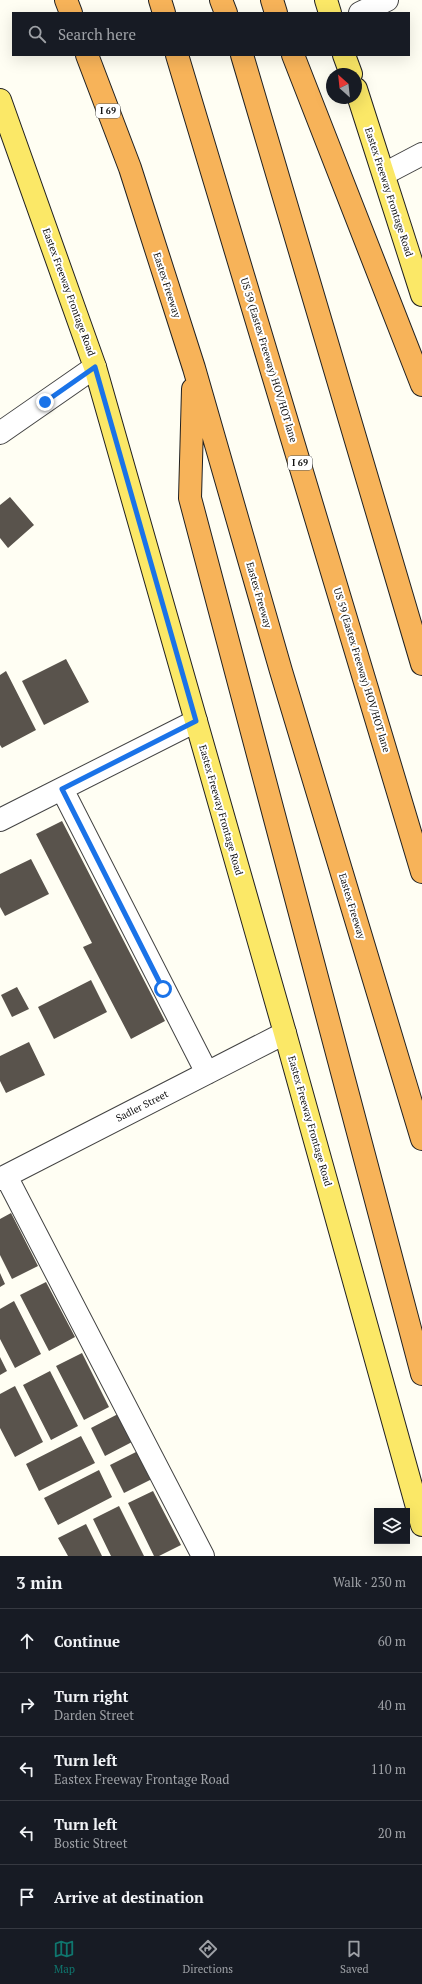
<!DOCTYPE html>
<html lang="en">
<head>
<meta charset="utf-8">
<style>
	body { margin:0; font-family:"PT Serif",serif; background:#242831; color:#f1f3f6 }
	.controls { position:absolute; right:12px; bottom:12px; display:grid; overflow:hidden; border-radius:0px; box-shadow:0 4px 16px #0002 }
	.controls button { width:36px; height:36px; display:grid; place-items:center; padding:0; border:0; border-bottom:1px solid #363941; background:#171b24; color:#f1f3f6; font:20px sans-serif }
	.compass { position:absolute; left:326px; top:68px; width:36px; height:36px; border-radius:50%; background:#171b24; box-shadow:0 4px 16px #0002; rotate:333deg }
	.stop { position:absolute; width:12px; height:12px; margin:-9px; border:3px solid #1a73e8; border-radius:50%; background:#fff }
	.stop.end { background:#1a73e8; border-color:#fff; box-shadow:0 1px 4px #0008 }
	.list { margin:0; padding:0; list-style:none }
	h2 { display:flex; justify-content:space-between; align-items:center; height:52px; margin:0; padding:0 16px; font-size:17px }
	h2 small { font-size:13px; font-weight:400; color:#9ea1a6 }
	.list li { display:grid; grid-template-columns:26px 1fr auto; gap:12px; align-items:center; box-sizing:border-box; height:64px; padding:0 16px; border-top:1px solid #363941 }
	.list b { display:block; font-size:15px; white-space:nowrap }
	.list p { margin:0; font-size:13px; white-space:nowrap; color:#9ea1a6 }
	.list em { font-size:13px; font-style:normal; color:#9ea1a6 }
	.icon { flex:none; width:22px; height:22px; fill:none; stroke:currentColor; stroke-width:2; stroke-linecap:round; stroke-linejoin:round }
	.map { position:relative; flex:none; width:422px; height:1556px; overflow:hidden }
	.search { position:absolute; background:#171b24; box-shadow:0 4px 16px #0002; left:12px; right:12px; top:12px; height:44px; display:flex; align-items:center; gap:10px; box-sizing:border-box; padding:0 14px; border-radius:0px; color:#9ea1a6; font-size:15px }
	.sheet { height:372px; background:#171b24 }
	nav { display:flex; justify-content:space-around; align-items:center; box-sizing:border-box; height:56px; border-top:1px solid #363941; background:#171b24; font-size:11px; color:#9ea1a6 }
	nav a { display:grid; justify-items:center; gap:2px }
	nav .on { color:#0f766e }
	.map>svg:first-child { display:block }
</style>
</head>
<body>
<div class="map">
<svg width="422" height="1556" viewBox="0 0 422 1556">
	<rect width="100%" height="100%" fill="#fffef3"/>
	<!-- building -->
	<path fill="#59534c" d="M10,497L34,525L8,548L0,538V505Z
		M66,659L89,702L44,725L22,681Z
		M6,671L36,730L2,748L0,745V675Z
		M62,821L165,1021L131,1039L83,947L92,943L36,834Z
		M31,859L49,894L5,916L0,907V874Z
		M91,980L107,1012L54,1039L38,1007Z
		M17,987L29,1009L12,1017L1,995Z
		M29,1042L45,1075L6,1093L0,1081V1056Z
		M11,1213L38,1266L12,1279L0,1255V1219Z
		M0,1273L5,1284L0,1287Z
		M46,1282L75,1337L49,1351L20,1295Z
		M14,1301L41,1354L15,1368L0,1339V1309Z
		M82,1353L109,1407L84,1420L56,1366Z
		M0,1357L7,1371L0,1375Z
		M50,1371L78,1426L51,1440L23,1385Z
		M15,1386L43,1442L15,1457L0,1428V1394Z
		M118,1414L132,1442L105,1456L91,1428Z
		M81,1436L95,1463L39,1491L26,1464Z
		M138,1451L152,1479L124,1493L110,1465Z
		M99,1470L112,1497L58,1525L44,1498Z
		M153,1491L181,1545L159,1556H154L128,1503Z
		M119,1506L144,1556H111L93,1519Z
		M86,1524L102,1556H68L58,1538Z"/>
	<g fill="none" stroke-linecap="round" stroke-linejoin="round">
		<!-- minor casing -->
		<g stroke="#434343" stroke-width="24">
			<path id="minor" d="M360,13L387,0
				M384,174L422,154
				M0,433L95,367
				M62,789L207,1073
				M0,820L196,721
				M6,1176L203,1556
				M0,1179L285,1033"/>
		</g>
		<!-- major casing -->
		<g stroke="#212121" stroke-width="24">
			<path id="major" d="M326,0L330,13
				M344,55L351,74
				M356,89L422,295
				M0,100L95,367L285,1033L422,1525"/>
		</g>
		<!-- highway casing -->
		<g stroke="#212121" stroke-width="24">
			<path id="highway" d="M66,0L71,13
				M160,0L164,13
				M221,0L226,13
				M272,0L276,13
				M87,55L130,168L194,368L281,671L422,1139
				M177,55L422,872
				M242,55L422,664
				M293,55L422,385
				M193,389L190,498L422,1374"/>
		</g>
		<!-- minor -->
		<use href="#minor" stroke="#fff" stroke-width="22"/>
		<!-- major -->
		<use href="#major" stroke="#fbe867" stroke-width="22"/>
		<!-- highway -->
		<use href="#highway" stroke="#f7b359" stroke-width="22"/>
	</g>
	<g fill="none" stroke-linecap="round" stroke-linejoin="round">
		<!-- route -->
		<path stroke="#1a73e8" stroke-width="5" d="M45,402L95,367L196,721L62,789L163,989"/>
	</g>
	<g text-anchor="middle" dominant-baseline="central" stroke-width="4" stroke-linejoin="round" paint-order="stroke">
		<!-- shield labels -->
		<g fill="#fff" stroke="#585858" stroke-width="1">
			<rect x="96" y="104" width="24" height="14" rx="3"/>
			<rect x="288" y="456" width="24" height="14" rx="3"/>
		</g>
		<g font-size="9" font-weight="bold" fill="#101010">
			<text x="108" y="111">I 69</text>
			<text x="300" y="463">I 69</text>
		</g>
		<!-- street labels -->
		<g font-size="10" fill="#101010" stroke="#fff">
			<text transform="translate(389 192) rotate(72)">Eastex Freeway Frontage Road</text>
			<text transform="translate(167 285) rotate(72)">Eastex Freeway</text>
			<text transform="translate(69 292) rotate(70)">Eastex Freeway Frontage Road</text>
			<text transform="translate(269 360) rotate(73)">US 59 (Eastex Freeway) HOV/HOT lane</text>
			<text transform="translate(259 595) rotate(74)">Eastex Freeway</text>
			<text transform="translate(362 670) rotate(73)">US 59 (Eastex Freeway) HOV/HOT lane</text>
			<text transform="translate(221 810) rotate(74)">Eastex Freeway Frontage Road</text>
			<text transform="translate(352 906) rotate(73)">Eastex Freeway</text>
			<text transform="translate(142 1106) rotate(-27)">Sadler Street</text>
			<text transform="translate(310 1121) rotate(74)">Eastex Freeway Frontage Road</text>
		</g>
	</g>
</svg>
<div class="controls">
<button><svg class="icon" aria-label="layers" viewBox="0 0 24 24"><path d="M12 4l9 5-9 5-9-5zM3 14l9 5 9-5"/></svg></button>
</div>
<svg class="compass" viewBox="-18 -18 36 36"><path d="M0-13l5 13h-10z" fill="#e53935"/><path d="M0 13l5-13h-10z" fill="#9ea1a6"/></svg>
<div class="stop" style="left:163px;top:989px"></div>
<div class="stop end" style="left:45px;top:402px"></div>
<div class="search"><svg class="icon" aria-label="search" viewBox="0 0 24 24"><circle cx="10" cy="10" r="6"/><path d="M15 15l6 6"/></svg>Search here</div>
</div>
<section class="sheet">
<h2>3 min<small>Walk · 230 m</small></h2>
<ul class="list">
<li><svg class="icon" aria-label="ahead" viewBox="0 0 24 24"><path d="M12 20V5M6 11l6-6 6 6"/></svg><div><b>Continue</b></div><em>60 m</em></li>
<li><svg class="icon" aria-label="right" viewBox="0 0 24 24"><path d="M7 20v-9h11M14 6l5 5-5 5"/></svg><div><b>Turn right</b><p>Darden Street</p></div><em>40 m</em></li>
<li><svg class="icon" aria-label="left" viewBox="0 0 24 24"><path d="M17 20v-9H6M10 6l-5 5 5 5"/></svg><div><b>Turn left</b><p>Eastex Freeway Frontage Road</p></div><em>110 m</em></li>
<li><svg class="icon" aria-label="left" viewBox="0 0 24 24"><path d="M17 20v-9H6M10 6l-5 5 5 5"/></svg><div><b>Turn left</b><p>Bostic Street</p></div><em>20 m</em></li>
<li><svg class="icon" aria-label="arrive" viewBox="0 0 24 24"><path d="M6 21V4h12l-3 4 3 4H6"/></svg><div><b>Arrive at destination</b></div></li>
</ul>
</section>
<nav>
<a class="on"><svg class="icon" aria-label="map" viewBox="0 0 24 24"><path d="M3 6l6-2 6 2 6-2v14l-6 2-6-2-6 2zM9 4v14M15 6v14"/></svg>Map</a>
<a><svg class="icon" aria-label="directions" viewBox="0 0 24 24"><path d="M12 3l9 9-9 9-9-9zM9 14v-3h6M13 9l2 2-2 2"/></svg>Directions</a>
<a><svg class="icon" aria-label="saved" viewBox="0 0 24 24"><path d="M7 4h10v16l-5-4-5 4z"/></svg>Saved</a>
</nav>
</body>
</html>
